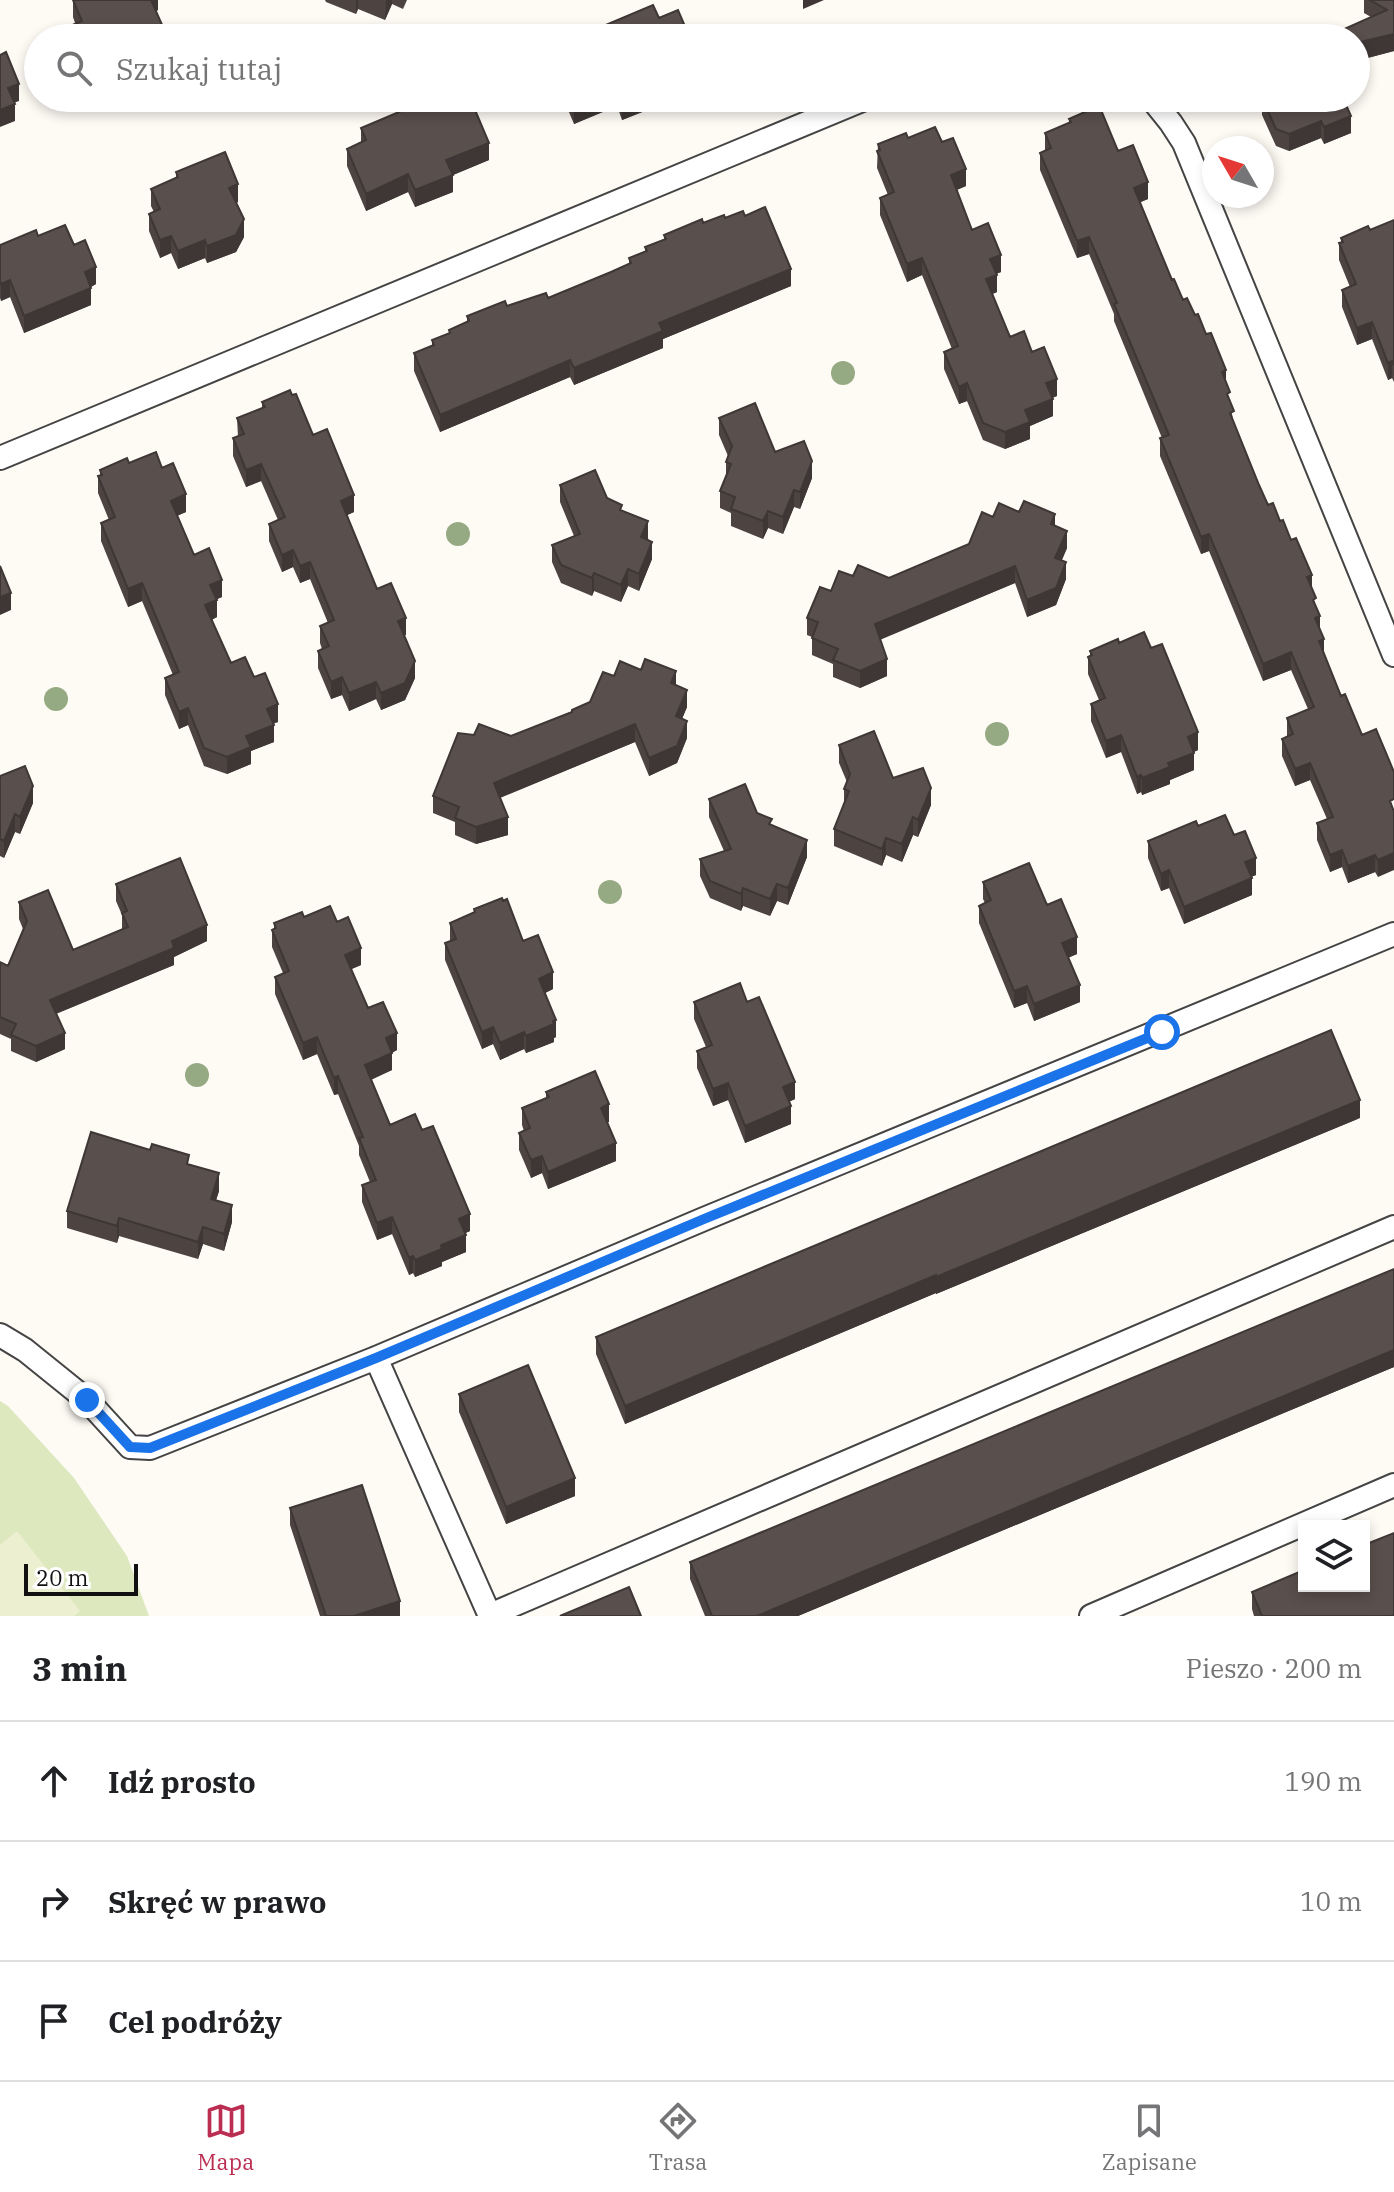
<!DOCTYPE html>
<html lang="pl">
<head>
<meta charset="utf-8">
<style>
	body { margin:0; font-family:"IBM Plex Serif",serif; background:#f6f6f6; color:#202124 }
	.controls { position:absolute; right:24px; bottom:24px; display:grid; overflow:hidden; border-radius:0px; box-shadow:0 4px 12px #0003 }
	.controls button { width:72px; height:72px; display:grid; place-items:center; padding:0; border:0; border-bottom:2px solid #e0e0e0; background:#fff; color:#202124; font:40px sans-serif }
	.compass { position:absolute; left:1202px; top:136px; width:72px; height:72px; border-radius:50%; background:#fff; box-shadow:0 4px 12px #0003; rotate:309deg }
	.scale { position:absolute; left:24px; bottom:20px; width:114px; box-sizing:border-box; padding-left:8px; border:4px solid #111; border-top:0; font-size:22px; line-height:28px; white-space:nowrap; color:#111; -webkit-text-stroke:6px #fff; paint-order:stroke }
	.stop { position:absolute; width:24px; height:24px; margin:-18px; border:6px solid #1a73e8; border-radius:50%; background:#fff }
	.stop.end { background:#1a73e8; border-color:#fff; box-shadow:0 2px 8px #0008 }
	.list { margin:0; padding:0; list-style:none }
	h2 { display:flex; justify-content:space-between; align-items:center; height:104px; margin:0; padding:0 32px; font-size:34px }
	h2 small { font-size:26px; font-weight:400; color:#757577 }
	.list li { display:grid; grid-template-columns:52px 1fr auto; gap:24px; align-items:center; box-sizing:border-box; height:120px; padding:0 32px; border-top:2px solid #e0e0e0 }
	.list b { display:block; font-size:30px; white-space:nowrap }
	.list em { font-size:26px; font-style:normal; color:#757577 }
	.icon { flex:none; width:44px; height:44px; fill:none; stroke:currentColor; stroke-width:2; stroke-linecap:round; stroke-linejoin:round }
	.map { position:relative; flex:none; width:1394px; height:1616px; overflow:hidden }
	.search { position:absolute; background:#fff; box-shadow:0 4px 12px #0003; left:24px; right:24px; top:24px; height:88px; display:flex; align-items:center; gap:20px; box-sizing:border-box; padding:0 28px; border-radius:44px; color:#757577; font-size:30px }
	.sheet { height:464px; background:#fff }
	nav { display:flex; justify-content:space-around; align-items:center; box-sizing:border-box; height:112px; border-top:2px solid #e0e0e0; background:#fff; font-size:22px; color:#757577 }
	nav a { display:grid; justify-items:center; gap:4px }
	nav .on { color:#bb2e52 }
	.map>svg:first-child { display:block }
</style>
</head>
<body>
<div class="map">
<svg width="1394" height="1616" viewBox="0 0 1394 1616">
	<rect width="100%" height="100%" fill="#fefbf5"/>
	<!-- green -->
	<path fill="#dde8bf" d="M0,1401L8,1406L74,1478L127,1556L149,1616H0Z"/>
	<!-- pitch -->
	<path fill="#ecf0d0" d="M17,1531L80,1611L74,1616H0V1545Z"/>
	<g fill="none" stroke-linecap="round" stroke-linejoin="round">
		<!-- lane casing -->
		<g stroke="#444" stroke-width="26">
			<path id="lane" d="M1040,38H1049
				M1151,98L1171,123L1184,143L1394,655
				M0,458L867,98
				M0,1335L25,1350L87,1400L130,1447L150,1448L376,1358L704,1219L1394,934
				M376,1358L490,1616
				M490,1615L1394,1227
				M1091,1616L1394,1485"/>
		</g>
		<!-- lane -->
		<use href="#lane" stroke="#fff" stroke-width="22"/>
	</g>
	<!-- trees -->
	<g fill="#95aa82">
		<circle cx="843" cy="373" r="12"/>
		<circle cx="458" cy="534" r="12"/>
		<circle cx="56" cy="699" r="12"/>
		<circle cx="997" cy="734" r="12"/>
		<circle cx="610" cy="892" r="12"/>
		<circle cx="197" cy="1075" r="12"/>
	</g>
	<!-- wall -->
	<path fill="#4d4442" d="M73,0H158V10L156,11L167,38H70V26L75,23L73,17Z
		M325,0H407L403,9L392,4L385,20L358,9L356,14L326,2Z
		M1364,0H1394V51L1356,61V38H1342V30L1371,17L1364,13Z
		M563,98H660V105L622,120L617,106L574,124Z
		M1261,98H1343L1351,133L1324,144L1321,138L1289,151L1276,146L1262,115V101Z
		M451,105L489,160L453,175V192L415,207L408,192L366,211L347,166V149L361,143V128Z
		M1069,119L1118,151L1148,199L1140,202L1172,280L1226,384L1234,424L1268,505L1280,521L1312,588L1324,654L1341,696L1362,735L1394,772L1378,877L1375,872L1348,883L1342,867L1330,872L1317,840V823L1327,819L1310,780L1295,786L1282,756V739L1287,736V718L1308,709L1291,670L1263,681L1209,551L1201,554L1160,456V438H1162L1114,321V314L1089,254L1077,258L1040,170V153L1045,151V133L1069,123Z
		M908,138L942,142L966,186L957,190L972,230L1001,272L996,274L997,292L992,294L1010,337L1032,352L1057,396L1052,398L1053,416L1030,426V439L1005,449L983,440L967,401L959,404L944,369V352L952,349L922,275L907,282L880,215V198L888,195L877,168L878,144Z
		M176,172L238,202L236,203L244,237L236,252L207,263L205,258L178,269L171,253L160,258L149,231V214L154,212L151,206V189L176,178Z
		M745,216L791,286L663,339V348L574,385L570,377L440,432L414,371V353L432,345V340L449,334V330L467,322V316L507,306L548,298L629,264V258L645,251V247L664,240V235L703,223Z
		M1394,220V382L1392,378L1388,380L1372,339L1357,345L1342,307V290L1350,287L1339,260V243L1341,242V238L1370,230Z
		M38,236L74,245L96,284L91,287V305L24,333L10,297L1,301L0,298V245Z
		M262,402L313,435L354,512L347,515L377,589L406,635H404L415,678L405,700L381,710L376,699L349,711L342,695L331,699L318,668V651L322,649L320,643V626L328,623L310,579L300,583L293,567L282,572L269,541V524L278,520L261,481L246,487L233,456V438L238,437L237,418L262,408Z
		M719,418L775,452L812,478L800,509L794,507L783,534L768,528L763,539L731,526V513L720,508V491L726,476V462L728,456L719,435Z
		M129,463L162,468L186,512L177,516L194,555L222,597L217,599V617L212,620L231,663L254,677L278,722L273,723L274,742L251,751V764L227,774L204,766L188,725L179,729L165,695V678L173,675L142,601L128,607L101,541V523L109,520L98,493V476L100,475V470Z
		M560,485L607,498L622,511L648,538L652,559L639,591L628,586L621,602L594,591L592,596L561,583L552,562V545L574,536L560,502Z
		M993,517L1055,526L1067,548L1062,560L1066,579L1056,605L1027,617L1015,583L880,639L887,676L860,688L833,677V664L812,655V637L807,635V618L831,591L853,576L889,578L969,544Z
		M1119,643L1198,750L1193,752L1194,770L1170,780V784L1142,795L1141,792L1137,794L1121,752L1106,758L1091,721V704L1099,700L1088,674V657L1090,656V651Z
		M614,676L676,685L687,707L682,719L687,738L677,763L649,776L635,742L500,798L508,835L476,844L455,835V822L433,813V796L511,736L572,713V710L590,702Z
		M839,745L893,778L931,805L918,837L913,835L902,862L886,855L882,866L834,846V829L844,803V789L847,782L839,763Z
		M0,776L33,803L20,834L15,832L4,858L0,856Z
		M709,799L757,813L807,857L788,905L777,901L770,916L743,906L741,911L710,898L700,876V859L724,851L709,817Z
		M1198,826L1234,835L1256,875L1251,877L1252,895L1184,924L1169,888L1161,891L1148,858V841Z
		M983,882L1047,905L1077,954L1068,958L1080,1002L1034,1021L1027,1003L1014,1008L979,923V906L985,903L983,899Z
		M116,884L207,941L174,957V965L56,1014L65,1049L36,1062L11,1051V1039L0,1034V962L8,966L23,929L19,919V902L73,950L122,930V915L116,901Z
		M474,909L523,941L553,989L545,993L556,1037L554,1038V1042L526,1053L524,1049L500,1060L493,1044L482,1049L445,960V943L450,941V923L474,913Z
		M304,917L337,922L361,965L351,969L368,1008L397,1050L392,1053V1070L371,1080L390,1125L422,1130L470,1231L465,1233L466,1252L442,1262V1266L415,1277L413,1273L409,1275L392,1234L377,1240L362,1202V1185L370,1182L359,1155V1146L338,1094L334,1095L317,1054L303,1060L275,994V977L283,973L272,947V930L274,929V923Z
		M694,1002H747L795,1099L789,1102L791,1124L745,1143L728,1100L713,1106L697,1068V1051L706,1047L694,1019Z
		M546,1092L609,1122H607L616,1161L548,1189L542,1173L531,1178L519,1150V1133L524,1131L522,1125V1108L546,1098Z
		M1360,1118L936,1294V1293L625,1424L596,1354V1337Z
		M189,1165L219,1191L216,1200L232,1222L224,1251L203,1244L198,1259L119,1236L117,1243L67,1228V1211Z
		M1394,1269V1367L798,1616H705L690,1579V1562Z
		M459,1394L575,1496L506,1524L459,1412Z
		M290,1508L400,1616H320L290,1525Z
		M1252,1592L1394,1616H1254L1252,1609Z"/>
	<!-- shaded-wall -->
	<path fill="#3e3736" d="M149,0H158V10L149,14Z
		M356,0H358V9L356,14Z
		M386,0H392V4L385,20Z
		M803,0H824L803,9Z
		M1394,34V51L1356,61V43Z
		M19,84V101L8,105V88Z
		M595,98H617V106L574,124V107Z
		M635,98H660V105L622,120V103Z
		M15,104V121L0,127V110Z
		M1351,116V133L1324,144V127Z
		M1321,121V138L1289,151V134Z
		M489,143V160L453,175V192L415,207V190L446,160Z
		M966,169V186L951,192V175Z
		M408,174V192L366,211V194Z
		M1148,182V199L1134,205V188Z
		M238,184V202L229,206V188Z
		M244,219V237L236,252L207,263V246Z
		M171,236V253L160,258V240Z
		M1089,237V254L1077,258V241Z
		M205,240V258L178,269V251Z
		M1001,255V272L990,276V259Z
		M922,258V275L907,282V264Z
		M96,267V284L85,290V272Z
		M791,269V286L663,339V348L574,385V368L659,323Z
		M997,275V292L986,297V279Z
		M10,280V297L1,301V284Z
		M91,288V305L24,333V316Z
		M1372,322V339L1357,345V328Z
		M570,360V377L440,432V415Z
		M1392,361V378L1388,380V363Z
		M1226,370V387L1222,372Z
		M1057,379V396L1046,400V383Z
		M967,383V401L959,404V387Z
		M1053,399V416L1030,426V439L1005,449V432L1025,410Z
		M812,461V478L800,509V492Z
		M261,464V481L246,487V470Z
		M794,490V507L783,534V517Z
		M186,494V512L171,518V501Z
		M354,495V512L341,518V501Z
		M768,511V528L763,539V521Z
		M1055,514V531L1051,524Z
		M648,521V538L641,554V537Z
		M1067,531V548L1055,575V558Z
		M1209,534V551L1201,554V537Z
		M652,542V559L639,591V574Z
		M293,550V567L282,572V555Z
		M310,562V579L300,583V566Z
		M1066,562V579L1056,605L1027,617V600Z
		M1015,566V583L875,642V624Z
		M628,569V586L621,602V585Z
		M594,573V591L592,596V578Z
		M1312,575V592L1307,577Z
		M222,580V597L210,602V585Z
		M142,583V601L128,607V589Z
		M11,593V610L0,615V597Z
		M217,600V617L205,622V605Z
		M1320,616V633L1315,618Z
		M406,618V635L398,638V621Z
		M1324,639V656L1319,641Z
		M1291,652V670L1263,681V664Z
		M887,659V676L860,688V671Z
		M415,661V678L405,700L381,710V693Z
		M676,671V688L671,683Z
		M342,677V695L331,699V682Z
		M376,682V699L349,711V693Z
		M687,690V707L676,733V716Z
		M278,704V722L267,726V709Z
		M188,708V725L179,729V712Z
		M687,721V738L677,763L649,776V758Z
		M635,724V742L494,800V783Z
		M274,725V742L251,751V764L227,774V757L246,736Z
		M1198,732V750L1188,755V737Z
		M1121,735V752L1106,758V741Z
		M1194,753V770L1170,780V784L1142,795V778L1168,763Z
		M1310,763V780L1295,786V769Z
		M1141,775V792L1137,794V777Z
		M33,786V803L20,834V817Z
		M931,788V805L918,837V820Z
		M15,814V832L4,858V841Z
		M508,817V835L476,844V827Z
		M913,817V835L902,862V844Z
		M886,838V855L882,866V849Z
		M807,840V857L788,905V888Z
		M1342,850V867L1330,872V855Z
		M1394,853V870L1378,877V860Z
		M1375,855V872L1348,883V866Z
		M1256,858V875L1245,879V862Z
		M1169,870V888L1161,891V874Z
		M1252,878V895L1184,924V907Z
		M777,884V901L770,916V899Z
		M743,888V906L741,911V894Z
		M207,925V941L174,957V965L50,1016V1000Z
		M1077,937V954L1062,960V943Z
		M361,948V965L345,972V955Z
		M553,972V989L539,996V979Z
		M1080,985V1002L1034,1021V1004Z
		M1027,986V1003L1014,1008V991Z
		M556,1020V1037L554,1038V1042L526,1053V1036Z
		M493,1027V1044L482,1049V1032Z
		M524,1032V1049L500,1060V1043Z
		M65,1033V1049L36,1062V1046Z
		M397,1033V1050L386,1055V1038Z
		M317,1037V1054L303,1060V1043Z
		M392,1053V1070L365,1082V1065Z
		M338,1076V1094L334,1095V1078Z
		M795,1082V1099L783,1104V1087Z
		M728,1083V1100L713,1106V1089Z
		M1360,1100V1118L936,1294V1277Z
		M609,1104V1122L601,1125V1108Z
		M791,1106V1124L745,1143V1126Z
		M616,1143V1161L548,1189V1172Z
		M542,1156V1173L531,1178V1160Z
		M219,1173V1191L211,1216V1199Z
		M232,1205V1222L224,1251V1234Z
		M470,1214V1231L459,1236V1219Z
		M392,1217V1234L377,1240V1223Z
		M119,1218V1236L117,1243V1226Z
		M203,1227V1244L198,1259V1242Z
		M466,1235V1252L442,1262V1266L415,1277V1260L441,1245Z
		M413,1256V1273L409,1275V1258Z
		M936,1275V1293L625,1424V1406Z
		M1394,1350V1367L798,1616H757Z
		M575,1478V1496L506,1524V1507Z
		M400,1601V1616H354Z"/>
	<!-- building -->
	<path fill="#594f4d" stroke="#3e3736" stroke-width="2" d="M73,0H151L167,36L166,38H75L70,26L82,21Z
		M1370,0H1394V34L1356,43V38H1345L1342,30L1387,10Z
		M653,5L659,18L678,10L690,38H575Z
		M6,52L19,84L8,88L15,104L0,110V55Z
		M432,98H448L451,105L467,98H470L489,143L446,160L453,175L415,190L408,174L366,194L347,149L366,140L361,128Z
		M570,98H595L574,107Z
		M620,98H635L622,103Z
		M1262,98H1343L1351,116L1324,127L1321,121L1289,134L1276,129Z
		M1096,107L1098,111L1101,110L1118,151L1133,145L1148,182L1134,188L1172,280L1174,279L1183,300L1187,298L1195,315L1198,314L1206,334L1211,333L1226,370L1222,372L1230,392L1227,394L1234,411L1230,413L1259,485L1268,505L1273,503L1280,521L1283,520L1291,540L1296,538L1312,575L1307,577L1316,598L1313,600L1320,616L1315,618L1324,639L1319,641L1341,696L1345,694L1362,735L1376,729L1394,772V799L1390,801L1394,812V853L1378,860L1375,855L1348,866L1342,850L1330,855L1317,823L1333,817L1310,763L1295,769L1282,739L1293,734L1287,718L1314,707L1291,652L1263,664L1209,534L1201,537L1160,438L1169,435L1114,304L1117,303L1089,237L1077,241L1040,153L1051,148L1045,133L1071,122L1069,119Z
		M935,127L942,142L953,138L966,169L951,175L972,230L988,223L1001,255L990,259L997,275L986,279L1010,337L1024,331L1032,352L1044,347L1057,379L1046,383L1053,399L1025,410L1030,422L1005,432L983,423L967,383L959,387L944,352L958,346L922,258L907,264L880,198L894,192L877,151L880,150L878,144L906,133L908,138Z
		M225,152L238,184L229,188L244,219L236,235L207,246L205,240L178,251L171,236L160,240L149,214L160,209L151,189L178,177L176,172Z
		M765,207L791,269L659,323L663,331L574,368L570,360L440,415L414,353L434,345L432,340L450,333L449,330L469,321L467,316L505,301L507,306L546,293L548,298L611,272L631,263L629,258L647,251L645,247L666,239L664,235L702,219L703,223L724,215L725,218L743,211L745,216Z
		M1394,220V365L1392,361L1388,363L1372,322L1357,328L1342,290L1356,284L1339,243L1343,242L1341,238L1368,226L1370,230Z
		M65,225L74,245L85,240L96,267L85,272L91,288L24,316L10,280L1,284L0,281V245L36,230L38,236Z
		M290,390L292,395L296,394L313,435L327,429L354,495L341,501L377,589L391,583L406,618L398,621L415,661L405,683L381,693L376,682L349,693L342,677L331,682L318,651L329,646L320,626L334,620L310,562L300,566L293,550L282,555L269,524L285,517L261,464L246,470L233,438L244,434L237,418L265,407L262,402Z
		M755,403L775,452L804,441L812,461L800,492L794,490L783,517L768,511L763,521L731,509L735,497L720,491L731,464L726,462L732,446L719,418Z
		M156,452L162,468L173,463L186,494L171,501L194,555L209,548L222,580L210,585L217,600L205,605L231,663L245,657L254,677L265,673L278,704L267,709L274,725L246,736L251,747L227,757L204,748L188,708L179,712L165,678L179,672L142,583L128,589L101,523L115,517L98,476L102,475L100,470L127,458L129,463Z
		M595,470L607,498L622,505L620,510L648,521L641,537L652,542L639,574L628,569L621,585L594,573L592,578L561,565L552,545L580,534L560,485Z
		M1024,501L1055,514L1051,524L1067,531L1055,558L1066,562L1056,588L1027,600L1015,566L875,624L887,659L860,671L833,660L838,649L812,638L818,622L807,618L820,587L831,591L839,571L853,576L858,565L889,578L969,544L982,512L993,517L999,503L1019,512Z
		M0,566L11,593L0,597Z
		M1144,632L1151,648L1162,644L1198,732L1188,737L1194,753L1168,763L1170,767L1142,778L1141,775L1137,777L1121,735L1106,741L1091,704L1105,698L1088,657L1092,655L1090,651L1118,639L1119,643Z
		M645,659L676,671L671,683L687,690L676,716L687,721L677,746L649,758L635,724L494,783L508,817L476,827L455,818L459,807L433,796L458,733L474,735L479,724L511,736L572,712V710L590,702L603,672L614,676L620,661L641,670Z
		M874,731L893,778L923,768L931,788L918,820L913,817L902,844L886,838L882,849L834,829L849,791L844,789L850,774L839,745Z
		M25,766L33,786L20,817L15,814L4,841L0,839V776Z
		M745,784L757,813L772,819L769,824L807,840L788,888L777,884L770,899L743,888L741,894L710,881L700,859L731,849L709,799Z
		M1225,815L1234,835L1245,831L1256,858L1245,862L1252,878L1184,907L1169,870L1161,874L1148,841L1196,821L1198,826Z
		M180,858L207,925L172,941L174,948L50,1000L65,1033L36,1046L11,1035L16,1024L0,1017V962L8,966L27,921L19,902L48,890L73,950L128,927L122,913L127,911L116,884Z
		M1029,863L1047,905L1061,899L1077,937L1062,943L1080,985L1034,1004L1027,986L1014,991L979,906L991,900L983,882Z
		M502,898L503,901L507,899L523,941L538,935L553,972L539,979L556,1020L553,1021L554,1024L526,1036L524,1032L500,1043L493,1027L482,1032L445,943L456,939L450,923L475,912L474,909Z
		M330,906L337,922L348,917L361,948L345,955L368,1008L383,1002L397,1033L386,1038L392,1053L365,1065L390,1125L415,1114L422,1130L433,1126L470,1214L459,1219L466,1235L441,1245L442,1249L415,1260L413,1256L409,1258L392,1217L377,1223L362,1185L376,1180L359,1138L363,1137L338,1076L334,1078L317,1037L303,1043L275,977L289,971L272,930L276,928L274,923L302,912L304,917Z
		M740,983L747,1002L759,997L795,1082L783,1087L791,1106L745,1126L728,1083L713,1089L697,1051L712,1045L694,1002Z
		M1331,1030L1360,1100L936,1277V1275L625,1406L596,1337Z
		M595,1071L609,1104L601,1108L616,1143L548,1172L542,1156L531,1160L519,1133L530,1128L522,1108L549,1097L546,1092Z
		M91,1132L150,1150L152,1144L189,1155L187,1164L219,1173L211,1199L232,1205L224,1234L203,1227L198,1242L119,1218L117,1226L67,1211Z
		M1394,1269V1350L757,1616H712L690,1562Z
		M528,1365L575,1478L506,1507L459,1394Z
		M362,1485L400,1601L354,1616H326L290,1508Z
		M1394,1533V1615L1391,1616H1262L1252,1592L1304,1570V1586H1364V1545Z
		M629,1587L641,1616H560Z"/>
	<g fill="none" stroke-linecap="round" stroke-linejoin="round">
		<!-- route -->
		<path stroke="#1a73e8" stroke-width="10" d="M87,1400L130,1447L150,1448L376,1358L704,1219L1162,1032"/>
	</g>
</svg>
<div class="controls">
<button><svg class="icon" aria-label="layers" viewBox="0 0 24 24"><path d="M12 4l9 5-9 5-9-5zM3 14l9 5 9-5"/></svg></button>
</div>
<svg class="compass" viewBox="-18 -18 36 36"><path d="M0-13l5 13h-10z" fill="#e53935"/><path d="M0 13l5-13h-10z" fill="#757577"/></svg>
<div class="scale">20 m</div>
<div class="stop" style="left:1162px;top:1032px"></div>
<div class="stop end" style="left:87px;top:1400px"></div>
<div class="search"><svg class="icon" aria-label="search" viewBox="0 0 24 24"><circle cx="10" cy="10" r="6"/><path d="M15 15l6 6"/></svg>Szukaj tutaj</div>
</div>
<section class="sheet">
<h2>3 min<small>Pieszo · 200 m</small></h2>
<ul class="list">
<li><svg class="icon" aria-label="ahead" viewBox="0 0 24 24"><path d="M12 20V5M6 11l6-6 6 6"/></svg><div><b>Idź prosto</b></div><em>190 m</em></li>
<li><svg class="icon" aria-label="right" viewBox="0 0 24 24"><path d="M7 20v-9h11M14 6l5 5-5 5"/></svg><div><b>Skręć w prawo</b></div><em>10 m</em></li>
<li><svg class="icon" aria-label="arrive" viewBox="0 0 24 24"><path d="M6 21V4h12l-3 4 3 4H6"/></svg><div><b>Cel podróży</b></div></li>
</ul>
</section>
<nav>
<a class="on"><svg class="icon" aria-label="map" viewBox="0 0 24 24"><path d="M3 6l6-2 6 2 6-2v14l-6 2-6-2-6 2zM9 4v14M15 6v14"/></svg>Mapa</a>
<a><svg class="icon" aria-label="directions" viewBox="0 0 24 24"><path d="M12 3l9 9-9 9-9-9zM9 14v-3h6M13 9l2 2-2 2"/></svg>Trasa</a>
<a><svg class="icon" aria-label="saved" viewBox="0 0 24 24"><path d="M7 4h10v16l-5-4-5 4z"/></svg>Zapisane</a>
</nav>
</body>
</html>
